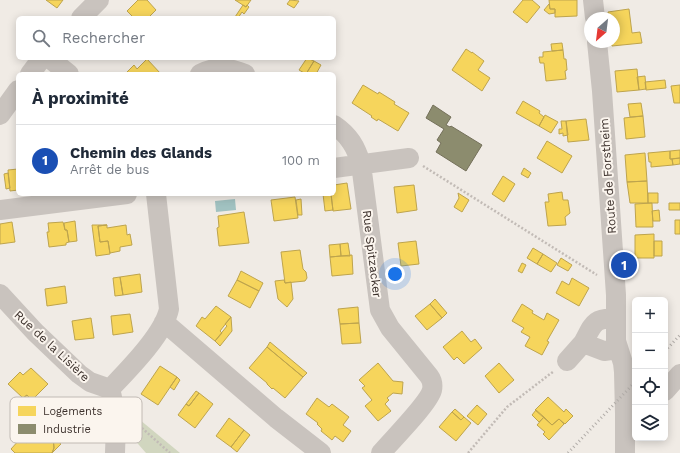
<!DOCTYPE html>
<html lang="fr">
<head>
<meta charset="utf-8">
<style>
	body { margin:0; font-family:"Work Sans",sans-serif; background:#f2f2f3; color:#1f2937 }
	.controls { position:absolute; right:12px; bottom:12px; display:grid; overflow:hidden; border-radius:6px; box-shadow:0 2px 10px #0003 }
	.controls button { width:36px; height:36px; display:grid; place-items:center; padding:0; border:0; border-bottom:1px solid #e0e1e3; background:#fff; color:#1f2937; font:20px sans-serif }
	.compass { position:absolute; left:584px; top:12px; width:36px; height:36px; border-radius:50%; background:#fff; box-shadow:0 2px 10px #0003; rotate:208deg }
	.you { position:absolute; left:395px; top:274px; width:14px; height:14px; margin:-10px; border:3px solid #fff; border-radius:50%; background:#1a73e8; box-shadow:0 0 0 6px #1a73e833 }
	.badge { display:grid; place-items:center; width:26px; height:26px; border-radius:50%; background:#2563eb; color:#fff; font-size:13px; font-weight:700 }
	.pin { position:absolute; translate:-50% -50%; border:2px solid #fff; box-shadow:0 1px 4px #0006 }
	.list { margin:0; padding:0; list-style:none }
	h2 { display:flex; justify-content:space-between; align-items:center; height:52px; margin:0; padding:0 16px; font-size:17px }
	h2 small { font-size:13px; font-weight:400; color:#747a83 }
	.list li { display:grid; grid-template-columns:26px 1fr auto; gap:12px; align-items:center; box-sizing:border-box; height:72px; padding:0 16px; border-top:1px solid #e0e1e3 }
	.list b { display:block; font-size:15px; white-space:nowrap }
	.list p { margin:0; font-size:13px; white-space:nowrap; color:#747a83 }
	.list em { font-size:13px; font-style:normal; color:#747a83 }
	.icon { flex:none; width:22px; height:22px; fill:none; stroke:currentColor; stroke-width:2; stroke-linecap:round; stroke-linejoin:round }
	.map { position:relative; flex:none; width:680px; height:453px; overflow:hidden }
	.search { position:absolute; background:#fff; box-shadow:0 2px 10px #0003; left:16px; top:16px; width:320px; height:44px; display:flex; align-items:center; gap:10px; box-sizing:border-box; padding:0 14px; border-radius:6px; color:#747a83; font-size:15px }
	.panel { position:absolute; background:#fff; box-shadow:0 2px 10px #0003; left:16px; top:72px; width:320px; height:124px; border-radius:6px }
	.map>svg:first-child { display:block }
</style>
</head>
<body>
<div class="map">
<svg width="680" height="453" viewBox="0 0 680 453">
	<rect width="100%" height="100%" fill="#f0ebe5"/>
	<!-- green -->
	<path fill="#d1d6bf" d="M134,415L180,453H146L132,437Z"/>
	<!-- water -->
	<path fill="#a1c2c1" d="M235,199L236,210L216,212L215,201Z"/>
	<!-- homes -->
	<path fill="#f6d55c" stroke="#bea44d" d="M46,0H63L57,8Z
		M138,0H147L156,10L148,18H134L127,11Z
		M235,0H251L246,7Z
		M290,0L299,1L294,8L287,4Z
		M523,0H532L540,7L527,23L513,12Z
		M549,0H577V16L555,17V9H550Z
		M549,4L550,9H555V13L549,14L544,10Z
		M243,5L246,7L247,5L249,7L244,14L242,12L238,18H237L235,17Z
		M629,9L632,33L640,32L642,43L612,46L611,42H614V18H609L608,12Z
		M562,43L563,50L552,51L551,44Z
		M466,49L472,53V52L484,61L478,70L490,78L482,91L452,70Z
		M563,50L564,59H566L567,70L565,71L566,79L546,81L544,63H540L539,57H543V52Z
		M307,58L314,61L306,74L299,70Z
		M147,59L161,74H125L134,65L137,69Z
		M314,61L321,65L316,74H306Z
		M637,69L639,90L617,92L615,71Z
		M645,76L646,89L639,90L637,77Z
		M665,80L666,88L646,90L645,82Z
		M363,85L378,94L379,92L395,102L394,104L409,113L398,131L378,119L377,121L371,117L372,116L352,103Z
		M680,85V103H674L671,86Z
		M523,101L540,111L539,113L544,117L539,126L516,113Z
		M641,103L643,116L630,117L628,104Z
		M545,115L558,122L551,133L539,126Z
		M643,116L645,137L626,139L624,118Z
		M586,119L589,140L568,142L566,121Z
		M561,121H566L568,135L563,136V133L559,134V129H562Z
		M547,141L572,156L562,173L537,158Z
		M680,150V158L670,159V151Z
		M670,151V159H672L673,165L651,167V162H649L648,153Z
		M645,153L647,181L627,182L625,155Z
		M680,158V164L673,165L672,159Z
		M524,168L531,173L528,178L521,174Z
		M18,169V190L10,191L8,170Z
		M8,173L10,188L6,189L4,174Z
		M503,176L515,184L504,202L492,194Z
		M647,181L648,203H630L627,182Z
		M347,183L351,209L333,211L331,194H334V185Z
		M414,185L417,210L397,213L394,187Z
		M562,192L563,200H568L570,213L565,217L566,225L548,226L545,202H549L548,194Z
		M458,193L469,200L462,212L454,207L459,198Z
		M648,193H658V203H648Z
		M323,194H331L333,210L325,211Z
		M295,197L298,218L274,221L271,200Z
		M301,199L302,215H298L296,200Z
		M652,203L653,227H636L635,204Z
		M669,203H680V210H669Z
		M659,210L660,221H653L652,211Z
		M244,212L249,243L219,246L217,228L219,227L218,216Z
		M675,220H680V234H675Z
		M75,221L77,241L69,242L67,230H65L64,223Z
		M12,222L15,242L0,244V224Z
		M63,222L65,230H67L69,242L66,243V245L49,247L47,232H49L48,223Z
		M92,225H107L98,226L100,242L108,241L110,254L96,256Z
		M107,225V228L126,225L127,235L130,234L132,245L120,247V251L110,253L108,241L100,242L98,226Z
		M654,234V258H635V235Z
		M416,241L419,264L401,266L398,243Z
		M654,241H662V256H654Z
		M348,243L350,256H341L340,244Z
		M340,244L341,256L330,257L329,245Z
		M533,248L543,254L537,264L527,258Z
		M300,250L303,269L306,272L307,278L305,281L285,283L281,252Z
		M543,254L557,263L551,272L537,264Z
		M352,255L353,274L332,276L330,257Z
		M561,258L572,265L568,271L557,265Z
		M522,263L526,265L522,273L518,271Z
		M241,271L263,283L259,291L237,280Z
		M140,274L142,292L123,295L120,277Z
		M120,277L123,295L115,296L113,278Z
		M572,278L589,288L579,306L556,293L562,281L569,285Z
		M237,280L259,291L250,308L228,296Z
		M284,280L285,283L291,282L293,299L287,307L278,299L275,281Z
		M65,286L67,303L47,306L45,289Z
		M435,299L447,313L442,318L430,304Z
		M430,304L442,318L427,330L415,316Z
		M522,304L533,311L532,313L544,320L547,313L559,320L547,341L549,342L542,355L525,346L530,337L521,332L524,328L512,321Z
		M216,306L231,317L220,331L222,333L215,341L196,326L202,317L205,319Z
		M358,307L359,323L340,324L338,309Z
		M130,314L133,332L113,335L111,316Z
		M231,317L232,331L220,346L215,341L227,326L225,324Z
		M91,318L94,338L75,340L72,321Z
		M359,323L361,343L342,344L340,324Z
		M462,331L471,342L475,339L482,348L464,364L457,357L454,360L443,347Z
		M270,342L307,373L303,377L267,347Z
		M267,347L303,377L285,398L273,388L272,389L267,384V383L249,368Z
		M378,363L393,381L403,382L402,394L393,393L387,398L389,400L385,404L391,411L378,421L365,406L372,400L362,388L365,386L359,380Z
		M499,363L514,380L499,393L485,376Z
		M160,366L177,377L158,405L141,394Z
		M31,368L48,384L32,400L27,395L23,398L8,384L20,372L23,375Z
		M177,377L180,380L174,390L170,387Z
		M196,391L199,393L189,406L186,404Z
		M199,393L213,404L195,428L178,415L186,404L189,406Z
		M27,395L32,400L29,404L23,398Z
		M548,397L564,412L566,409L573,416L565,424L559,419L552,425L535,410Z
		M317,398L329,407L332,404L349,417L343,425L351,431L343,442L335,436L332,440L321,431L322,429L317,424L318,423L306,414Z
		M477,405L487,414L478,425L467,416Z
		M455,409L464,417L461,420L452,412Z
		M536,410L544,417L539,422L532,415Z
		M452,412L461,420L464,417L471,423L456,441L439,427Z
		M544,417L552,425L559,419L564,424L549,440L543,434L545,432L537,425Z
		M229,418L244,430L231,447L216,436Z
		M244,430L250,435L237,452L231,447Z
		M38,431L44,437L48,432L53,437L54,448L52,453H15L11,449L21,438L27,443Z
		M53,437L61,444L52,453L54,448Z"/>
	<!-- industry -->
	<path fill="#8c8c6e" stroke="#74705a" d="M433,105L451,117L446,125L450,127L451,126L482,145L466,171L436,152L441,143L437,140L444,129L426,118Z"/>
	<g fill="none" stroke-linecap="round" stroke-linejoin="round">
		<!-- path -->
		<path stroke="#c2bbb6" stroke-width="2.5" stroke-dasharray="2 2" stroke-linecap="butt" d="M423,166L597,275
			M133,420L170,453
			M468,453L507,407L554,371"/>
		<!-- minor -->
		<path stroke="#c9c3be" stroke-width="20" d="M593,0L595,18
			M81,18L99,0
			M597,42L602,91L616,295V341L623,363L624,372L625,414V453
			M49,58L69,74
			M30,74L42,58
			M200,74C216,66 229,67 245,74
			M0,115L18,90
			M334,125C349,135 356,147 361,164L380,310L390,328L429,376C432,380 433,385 432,390C429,403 391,441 381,453
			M334,168L409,158
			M0,210L127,194
			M0,294L35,332L79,374L90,382L110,389
			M616,319C593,317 593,325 583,343L604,351L618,349
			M164,322L276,418L321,453
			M567,361L583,343
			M665,391L680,374
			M115,453C116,431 116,411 110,389C128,370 164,334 169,309L156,194"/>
		<!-- rail -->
		<path stroke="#b1aca8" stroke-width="3" stroke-dasharray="1 3" stroke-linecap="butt" d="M665,351L680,335
			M568,453L635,382"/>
	</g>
	<g text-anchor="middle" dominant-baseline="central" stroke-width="4" stroke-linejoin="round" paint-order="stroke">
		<!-- street labels -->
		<g font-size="12" fill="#3b302b" stroke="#fbf5ee">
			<text transform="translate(608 176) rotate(-94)">Route de Forstheim</text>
			<text transform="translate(372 254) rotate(83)">Rue Spitzacker</text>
			<text transform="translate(52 346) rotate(43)">Rue de la Lisière</text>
		</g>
	</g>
	<!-- legend -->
	<rect x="10" y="397" width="132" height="46" rx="6" fill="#fbf5ee" stroke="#c1bab4" stroke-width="1"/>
	<rect x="18" y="406" width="18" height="10" fill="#f6d55c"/>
	<rect x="18" y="424" width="18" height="10" fill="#8c8c6e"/>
	<g font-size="11" fill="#3b302b">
		<text x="43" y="415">Logements</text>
		<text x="43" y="433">Industrie</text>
	</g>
</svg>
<div class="controls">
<button>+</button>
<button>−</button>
<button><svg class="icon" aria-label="locate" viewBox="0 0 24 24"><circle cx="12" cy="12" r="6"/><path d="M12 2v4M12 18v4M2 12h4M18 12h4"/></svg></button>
<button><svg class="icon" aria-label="layers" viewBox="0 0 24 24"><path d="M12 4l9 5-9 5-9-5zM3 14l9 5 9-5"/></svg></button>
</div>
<svg class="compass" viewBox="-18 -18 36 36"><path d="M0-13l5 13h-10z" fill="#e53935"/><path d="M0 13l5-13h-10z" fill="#747a83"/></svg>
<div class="you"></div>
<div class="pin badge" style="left:624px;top:265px;background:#1a4fb4">1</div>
<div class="search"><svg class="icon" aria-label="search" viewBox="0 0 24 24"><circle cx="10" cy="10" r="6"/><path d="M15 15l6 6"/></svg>Rechercher</div>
<section class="panel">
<h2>À proximité<small></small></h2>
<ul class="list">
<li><span class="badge" style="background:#1a4fb4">1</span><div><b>Chemin des Glands</b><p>Arrêt de bus</p></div><em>100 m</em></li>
</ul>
</section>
</div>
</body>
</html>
